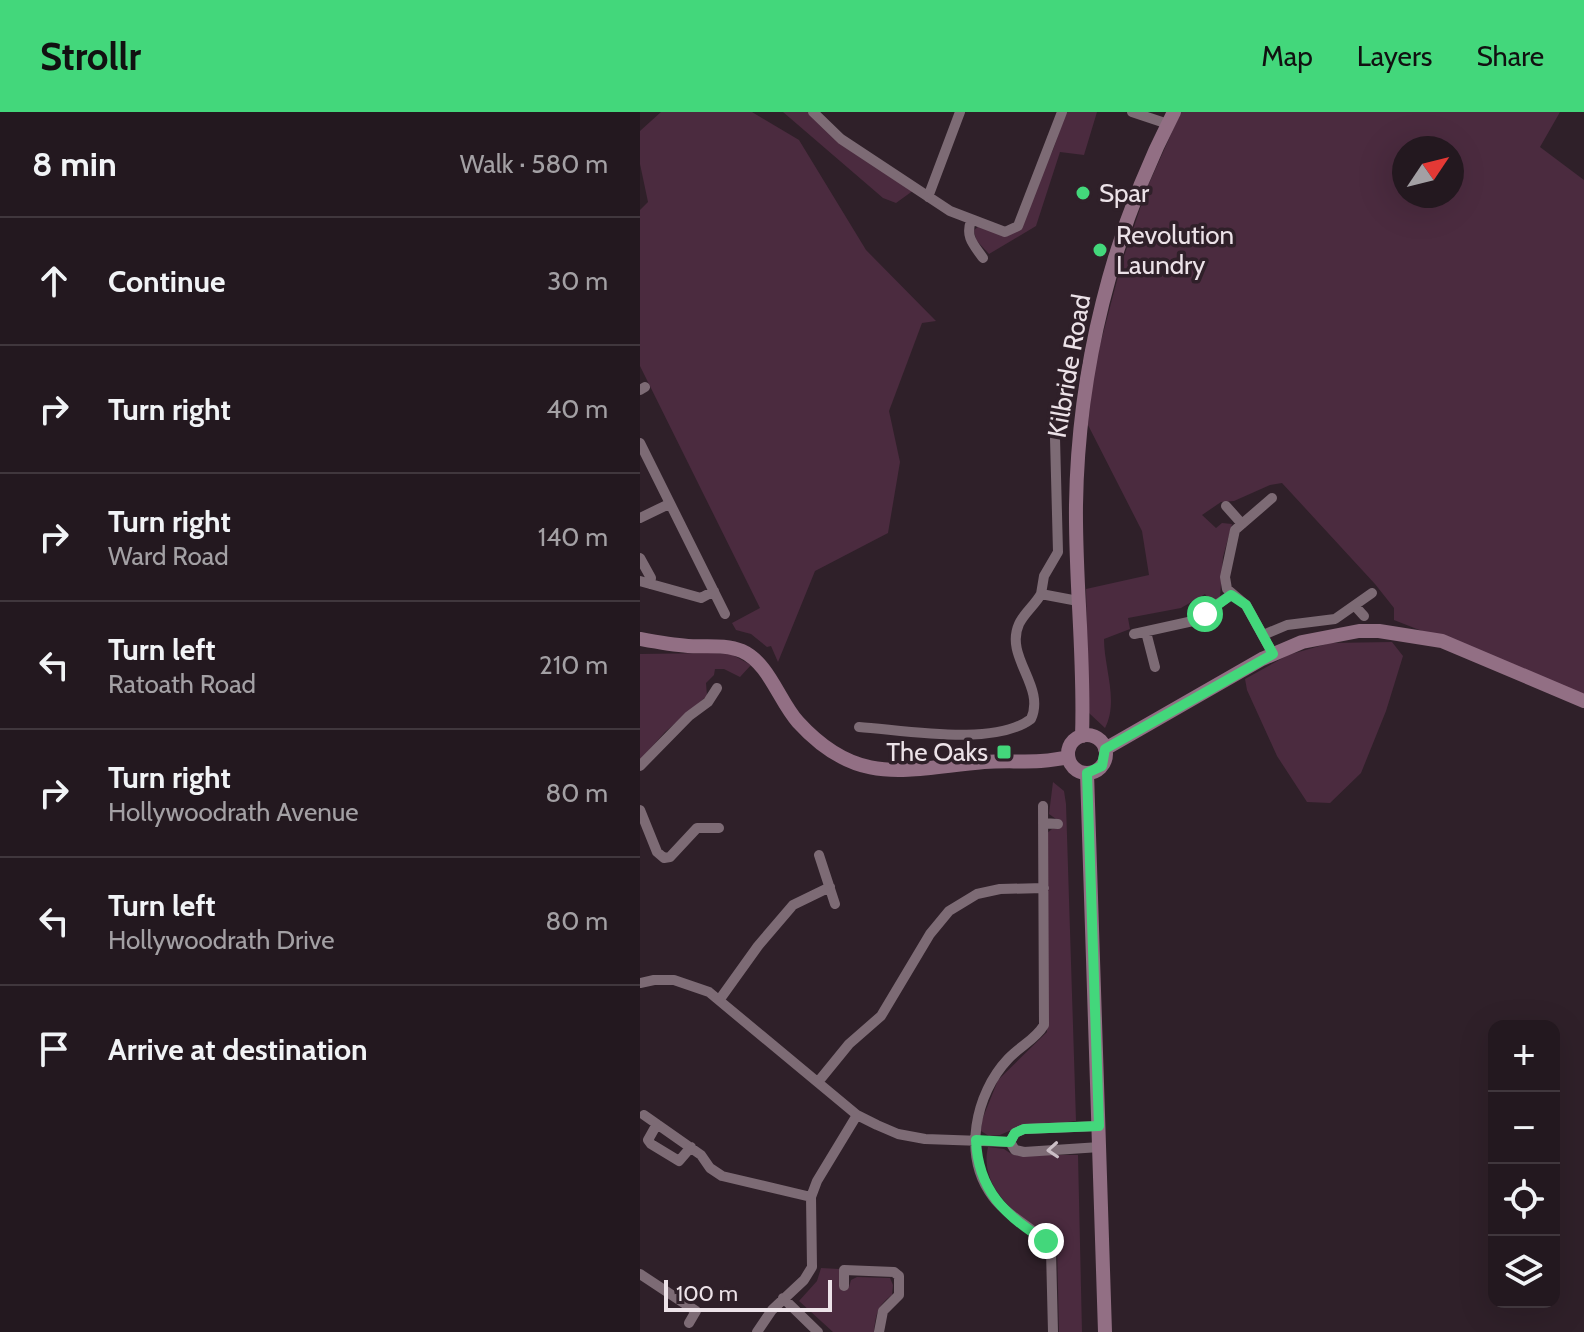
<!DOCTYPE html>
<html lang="en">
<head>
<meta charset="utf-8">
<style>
	body { margin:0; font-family:Cabin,sans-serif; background:#2b2128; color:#f1f3f6 }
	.controls { position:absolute; right:24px; bottom:24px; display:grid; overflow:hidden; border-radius:16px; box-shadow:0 8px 32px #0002 }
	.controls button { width:72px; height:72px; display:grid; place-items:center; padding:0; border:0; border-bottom:2px solid #40373d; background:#23181f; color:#f1f3f6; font:40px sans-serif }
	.compass { position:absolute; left:752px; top:24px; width:72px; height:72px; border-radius:50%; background:#23181f; box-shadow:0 8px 32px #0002; rotate:55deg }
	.scale { position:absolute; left:24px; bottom:20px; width:168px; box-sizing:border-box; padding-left:8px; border:4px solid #ece2e8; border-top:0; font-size:22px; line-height:28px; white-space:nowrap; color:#ece2e8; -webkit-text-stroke:6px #2f2029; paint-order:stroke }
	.stop { position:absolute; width:24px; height:24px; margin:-18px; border:6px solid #43d77b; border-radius:50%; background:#fff }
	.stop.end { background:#43d77b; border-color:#fff; box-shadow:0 2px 8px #0008 }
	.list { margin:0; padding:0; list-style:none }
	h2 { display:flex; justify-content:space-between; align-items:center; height:104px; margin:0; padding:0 32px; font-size:34px }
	h2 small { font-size:26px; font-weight:400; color:#a3a0a4 }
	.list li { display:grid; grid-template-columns:52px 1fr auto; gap:24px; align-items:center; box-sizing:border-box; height:128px; padding:0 32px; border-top:2px solid #40373d }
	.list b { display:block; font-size:30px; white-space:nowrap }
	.list p { margin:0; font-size:26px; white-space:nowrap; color:#a3a0a4 }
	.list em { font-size:26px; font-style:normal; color:#a3a0a4 }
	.icon { flex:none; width:44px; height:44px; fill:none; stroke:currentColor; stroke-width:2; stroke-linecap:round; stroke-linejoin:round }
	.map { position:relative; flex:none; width:944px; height:1220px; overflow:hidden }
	header { display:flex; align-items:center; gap:48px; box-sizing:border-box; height:112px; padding:0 40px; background:#43d77b; color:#111 }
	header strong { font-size:38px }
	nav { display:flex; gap:44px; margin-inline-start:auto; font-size:28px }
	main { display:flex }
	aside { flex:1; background:#23181f }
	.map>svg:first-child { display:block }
</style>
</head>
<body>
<header>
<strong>Strollr</strong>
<nav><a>Map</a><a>Layers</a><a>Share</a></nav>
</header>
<main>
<aside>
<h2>8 min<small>Walk · 580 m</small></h2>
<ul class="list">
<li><svg class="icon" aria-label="ahead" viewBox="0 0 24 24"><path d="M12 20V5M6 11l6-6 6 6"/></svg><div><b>Continue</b></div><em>30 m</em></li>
<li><svg class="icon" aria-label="right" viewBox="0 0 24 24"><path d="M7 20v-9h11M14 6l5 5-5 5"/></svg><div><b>Turn right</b></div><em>40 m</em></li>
<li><svg class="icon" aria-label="right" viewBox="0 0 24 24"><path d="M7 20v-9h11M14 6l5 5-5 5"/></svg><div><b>Turn right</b><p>Ward Road</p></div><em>140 m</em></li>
<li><svg class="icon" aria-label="left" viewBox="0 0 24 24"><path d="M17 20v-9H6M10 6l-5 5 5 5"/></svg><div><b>Turn left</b><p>Ratoath Road</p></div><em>210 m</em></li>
<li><svg class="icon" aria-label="right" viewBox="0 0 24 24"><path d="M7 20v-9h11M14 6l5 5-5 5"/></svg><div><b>Turn right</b><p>Hollywoodrath Avenue</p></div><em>80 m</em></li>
<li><svg class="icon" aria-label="left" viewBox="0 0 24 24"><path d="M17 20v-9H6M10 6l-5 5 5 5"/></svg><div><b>Turn left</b><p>Hollywoodrath Drive</p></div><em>80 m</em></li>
<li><svg class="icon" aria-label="arrive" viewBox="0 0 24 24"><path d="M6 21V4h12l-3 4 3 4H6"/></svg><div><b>Arrive at destination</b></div></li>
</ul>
</aside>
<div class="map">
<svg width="944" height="1220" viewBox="0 0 944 1220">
	<rect width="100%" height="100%" fill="#2f2029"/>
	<!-- green -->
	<path fill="#4b2b3f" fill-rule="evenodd" d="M21,0H112L159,28L226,138L296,209L282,211L249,299L260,350L248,421L175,459L138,550L131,534L127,535L111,522L96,518L92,511L120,496L0,254V98L8,90L0,52V19Z
		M143,0H169L274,78L256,91L243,86Z
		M426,0H457L444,43L420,40L396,114L349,142L336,128L334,118L339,114L372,121L413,38Z
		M541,0H920L900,35L944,68V583L754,508V496L735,472L642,371L630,373L594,389L581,390L562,403L576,416L582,411L592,412L583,445L580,485L571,491L565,482L541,496L488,506L490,517L464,527C464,556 479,589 465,616L449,601L446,477L509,463L502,419L448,313L454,256L481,153L507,76ZM764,36H812V84H764Z
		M752,530L763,544L746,599L721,661L690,691L667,690L637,644L607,578L605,567L648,543L690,531Z
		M71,541L91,542L111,553L100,565L84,557H75L74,563L66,571L67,584L25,620L0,648V542Z
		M413,670L424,679L426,692L436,1009L376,1016L360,1023L349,1024L341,1019L342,1008L358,968L407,920L406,722L412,717L420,716L416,707L409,702Z
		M348,1035L364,1037L373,1043H438L442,1220H419L417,1132L412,1126C381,1108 338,1077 348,1035Z
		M181,1156L199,1157V1176L209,1175L211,1168L217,1165L250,1166L253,1173L252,1183C237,1194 236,1202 234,1220H193L159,1189L177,1169Z"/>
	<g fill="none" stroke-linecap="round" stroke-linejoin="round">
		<!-- street -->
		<path stroke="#7d6b75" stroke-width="10" d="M173,0L201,27L310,99L365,120L378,114L422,0
			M492,0L528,12
			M288,85L320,0
			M331,109C325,125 334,133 343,146
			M0,278L5,275
			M0,331L85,502
			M632,386L595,418L585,465L587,477L606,493L633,542
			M586,394L602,412
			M0,406L29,392
			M0,446L11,466L10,472
			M0,469L61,486L74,479
			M401,482L404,464L418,440L415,326
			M715,494L724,504
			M506,520L515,555
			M494,522L553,509L591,483
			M623,523L647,513L695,507L732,481
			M219,615C264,618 354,635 391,607C406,574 364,545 379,512C384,501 395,493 401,482L438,489
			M0,654L49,604L68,590L77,576
			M403,694L404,913C395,928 380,934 368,947C335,982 322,1044 353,1085C369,1107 402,1119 411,1139L413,1220
			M0,698L17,740L24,746L30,745L57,716H79
			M403,711L418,712
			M179,743L195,792
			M0,871L14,868H34L69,880L217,1003L237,1013L258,1022L285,1027L370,1030L375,1038L384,1040L460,1035
			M80,887L118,834L153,793L190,775
			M178,970L209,932L241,904L290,822L309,799L337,782L360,777L404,776
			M4,1003L61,1043L70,1056L82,1064L171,1085
			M17,1012L8,1028L11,1032L39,1049L51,1035
			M370,1030L375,1021L384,1017L459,1014
			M0,1162L56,1199L49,1211
			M204,1174V1158L254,1160L259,1164V1183L243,1199L239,1220
			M143,1186L178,1220
			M117,1220L132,1198L164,1168L172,1155L171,1085L177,1069L217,1003"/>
		<!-- secondary -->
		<path stroke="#926f84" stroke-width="14" d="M0,527C16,530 32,533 48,534C66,535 86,532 102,539C129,551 139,589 158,610C218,676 265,657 344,650C372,648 400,652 428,645
			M428 642a19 19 0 1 1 38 0a19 19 0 1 1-38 0Z
			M442,624C445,547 435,470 436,393C438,258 472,120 534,0
			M465,637L622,547L662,530L719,519H739L802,529L944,589
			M447,661L465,1220"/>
	</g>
	<!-- one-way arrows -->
	<defs><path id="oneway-chevron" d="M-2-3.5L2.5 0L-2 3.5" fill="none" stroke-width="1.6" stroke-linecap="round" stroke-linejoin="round" transform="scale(2)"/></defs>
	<use stroke="#cbbec6" href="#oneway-chevron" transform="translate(413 1038) rotate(176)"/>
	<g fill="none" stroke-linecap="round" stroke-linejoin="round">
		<!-- route -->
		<path stroke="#43d77b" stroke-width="10" d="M406,1129C365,1104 338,1078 336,1028L370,1030L375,1021L384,1017L459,1014L447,661L462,654L465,637L633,542L606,493L591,483L565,502"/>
	</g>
	<!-- markers -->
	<g fill="#43d77b" stroke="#2f2029" stroke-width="3">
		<circle cx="443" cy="81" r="8"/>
		<circle cx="460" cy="138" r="8"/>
		<rect x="356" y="632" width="16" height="16" rx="4"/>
	</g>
	<g text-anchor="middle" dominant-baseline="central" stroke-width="7" stroke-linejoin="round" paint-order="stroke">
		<!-- poi labels -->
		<g font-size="26" fill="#ece2e8" stroke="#2f2029" text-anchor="start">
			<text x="459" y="81">Spar</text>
			<text x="476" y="123">Revolution<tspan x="476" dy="30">Laundry</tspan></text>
			<text x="348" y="640" text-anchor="end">The Oaks</text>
		</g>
		<!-- street labels -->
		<g font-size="26" fill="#ece2e8" stroke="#2f2029">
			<text transform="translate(429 254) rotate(-80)">Kilbride Road</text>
		</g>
	</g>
</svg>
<div class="controls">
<button>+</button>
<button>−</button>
<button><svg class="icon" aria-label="locate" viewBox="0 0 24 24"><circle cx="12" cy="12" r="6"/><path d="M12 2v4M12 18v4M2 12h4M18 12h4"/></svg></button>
<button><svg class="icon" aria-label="layers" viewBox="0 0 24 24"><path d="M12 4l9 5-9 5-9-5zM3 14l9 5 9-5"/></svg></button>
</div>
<svg class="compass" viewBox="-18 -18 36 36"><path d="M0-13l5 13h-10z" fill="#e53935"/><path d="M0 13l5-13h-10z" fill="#a3a0a4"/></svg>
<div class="scale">100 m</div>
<div class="stop" style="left:565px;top:502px"></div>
<div class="stop end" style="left:406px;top:1129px"></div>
</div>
</main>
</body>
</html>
